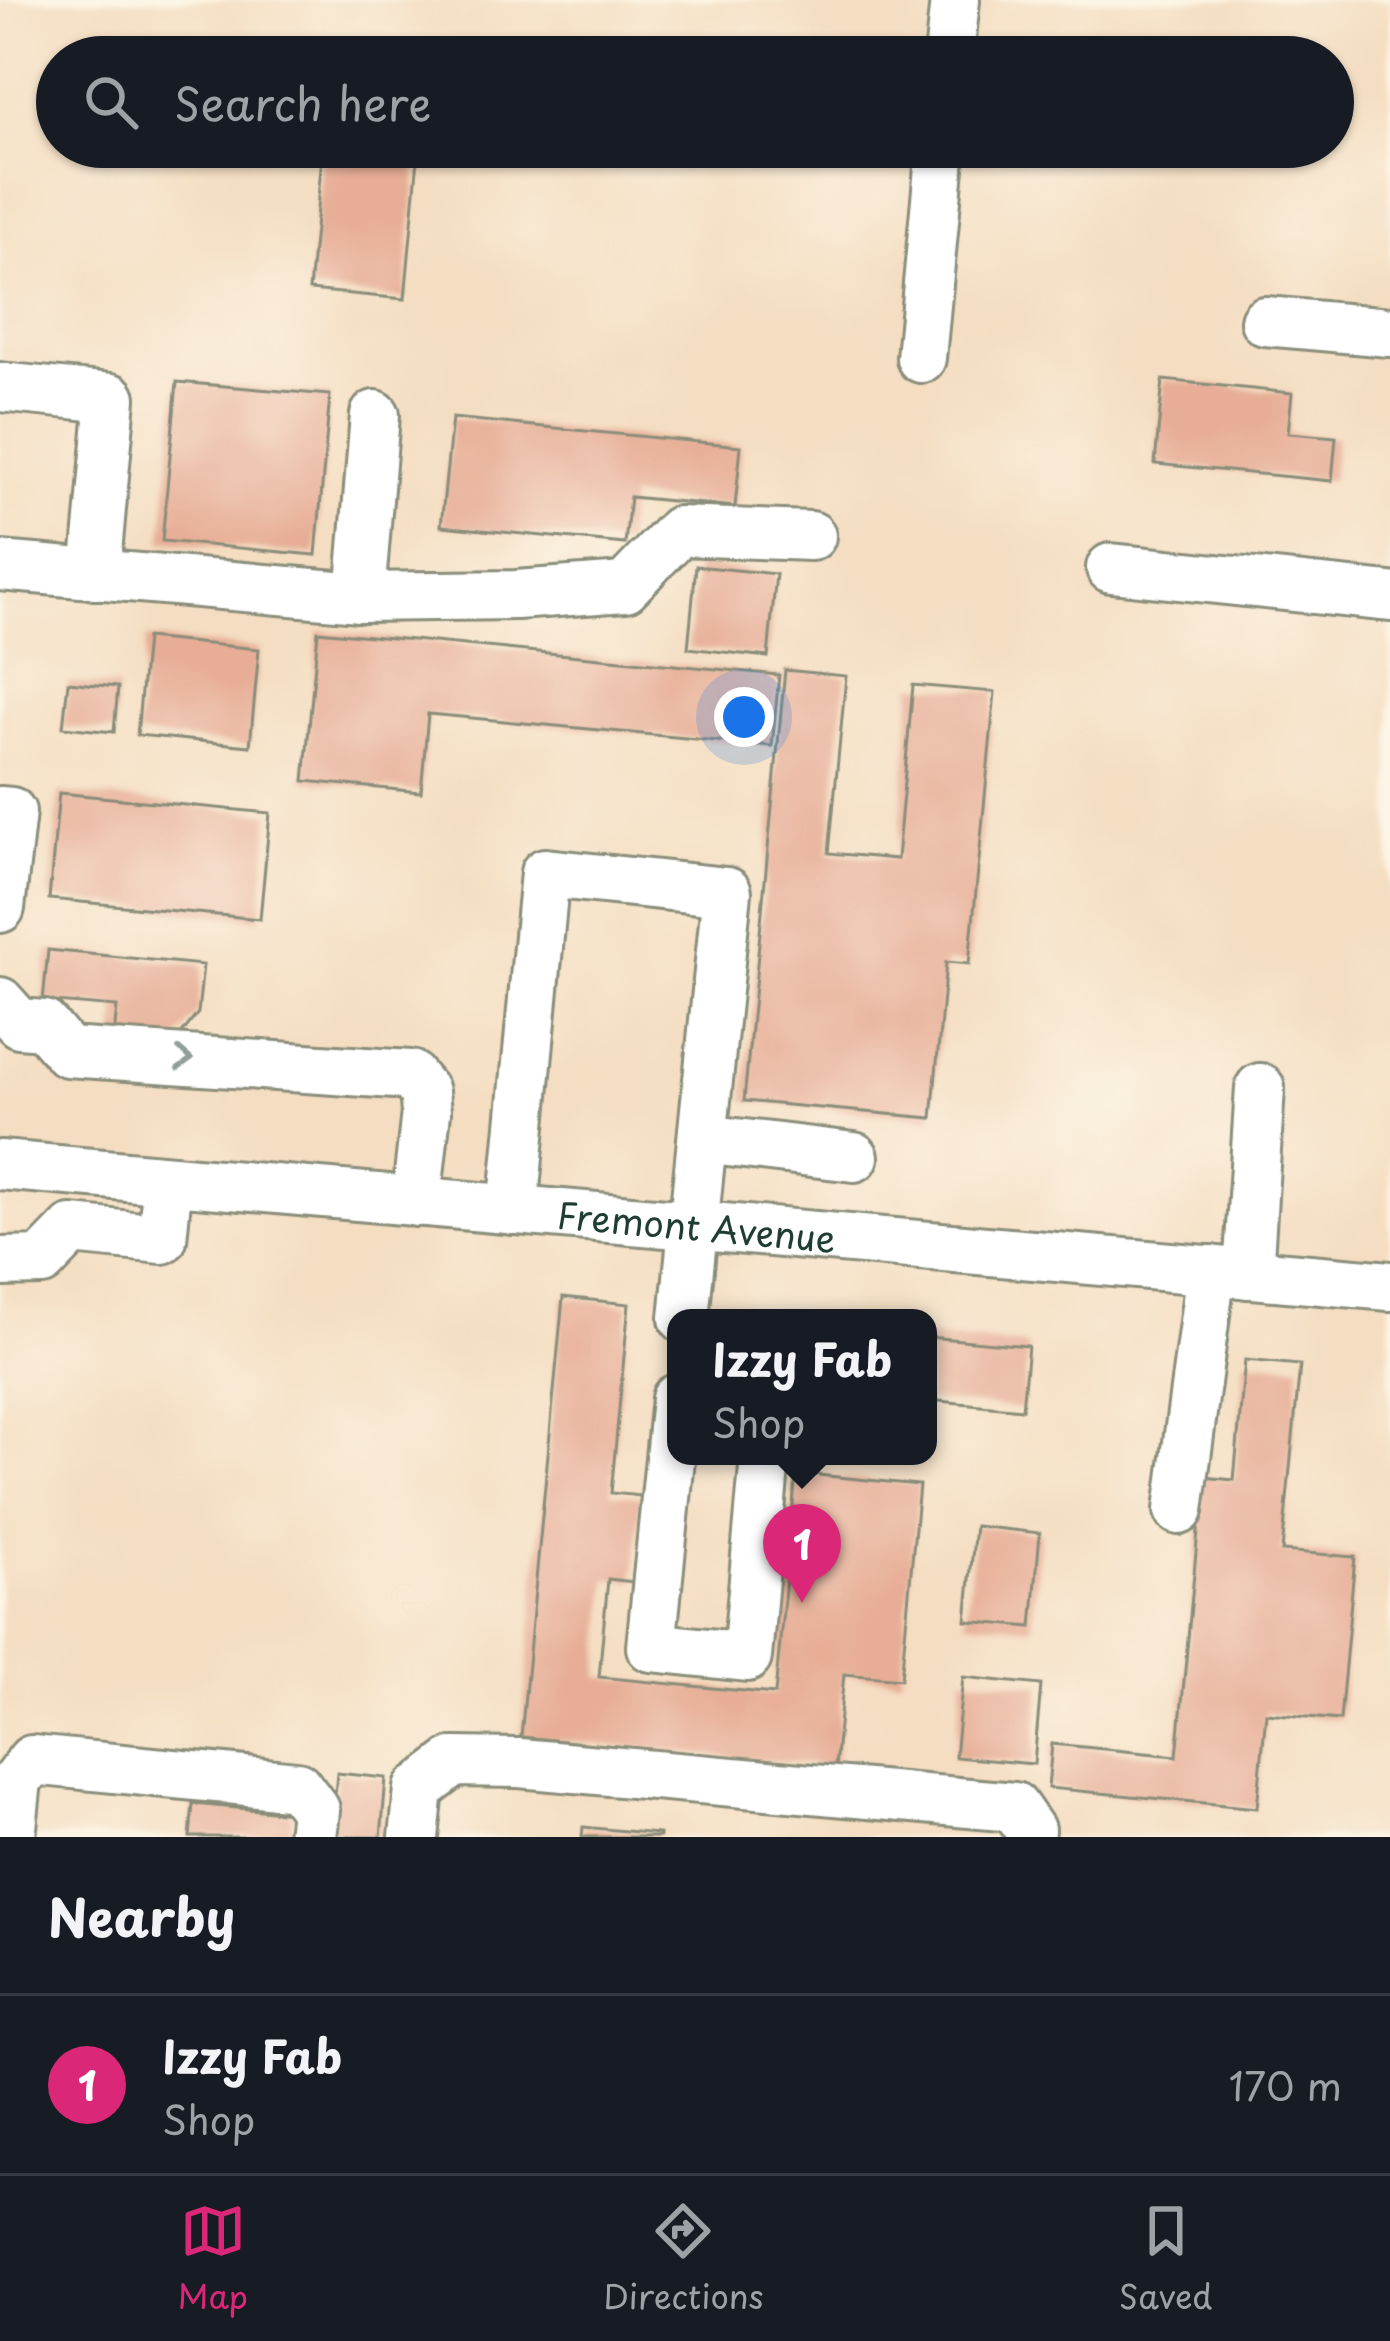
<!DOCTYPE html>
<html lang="en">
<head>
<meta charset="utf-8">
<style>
	body { margin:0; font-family:"Playpen Sans",sans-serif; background:#20242c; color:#f1f3f6 }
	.you { position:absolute; left:744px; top:717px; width:42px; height:42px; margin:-30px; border:9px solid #fff; border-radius:50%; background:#1a73e8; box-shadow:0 0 0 18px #1a73e833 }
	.badge { display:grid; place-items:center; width:78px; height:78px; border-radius:50%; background:#db2777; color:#fff; font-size:39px; font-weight:700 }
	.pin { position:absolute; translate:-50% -99px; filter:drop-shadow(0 3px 6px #0008) }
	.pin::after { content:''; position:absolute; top:63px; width:42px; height:36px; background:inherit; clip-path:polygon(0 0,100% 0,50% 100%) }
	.popup { position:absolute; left:667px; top:1309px; width:270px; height:156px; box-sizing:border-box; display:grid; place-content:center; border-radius:24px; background:#171b24; filter:drop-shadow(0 3px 9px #0005); font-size:39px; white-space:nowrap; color:#9ea1a6 }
	.popup b { font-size:45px; color:#f1f3f6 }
	.popup::after { content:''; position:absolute; left:50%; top:100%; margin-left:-24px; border:24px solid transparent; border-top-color:#171b24 }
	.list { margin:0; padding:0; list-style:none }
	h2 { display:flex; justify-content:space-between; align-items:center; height:156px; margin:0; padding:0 48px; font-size:51px }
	h2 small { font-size:39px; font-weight:400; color:#9ea1a6 }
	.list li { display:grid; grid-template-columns:78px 1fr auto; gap:36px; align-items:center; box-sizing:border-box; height:180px; padding:0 48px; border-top:3px solid #363941 }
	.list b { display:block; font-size:45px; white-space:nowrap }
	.list p { margin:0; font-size:39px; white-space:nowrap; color:#9ea1a6 }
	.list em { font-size:39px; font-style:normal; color:#9ea1a6 }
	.icon { flex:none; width:66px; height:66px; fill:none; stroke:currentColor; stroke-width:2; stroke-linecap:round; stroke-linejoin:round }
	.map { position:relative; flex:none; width:1390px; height:1837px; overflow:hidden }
	.search { position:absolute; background:#171b24; box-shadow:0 3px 9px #0004; left:36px; right:36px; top:36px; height:132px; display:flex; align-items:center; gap:30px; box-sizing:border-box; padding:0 42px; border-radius:66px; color:#9ea1a6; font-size:45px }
	.sheet { height:336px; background:#171b24 }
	nav { display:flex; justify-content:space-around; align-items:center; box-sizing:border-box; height:168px; border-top:3px solid #363941; background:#171b24; font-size:33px; color:#9ea1a6 }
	nav a { display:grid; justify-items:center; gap:6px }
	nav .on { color:#db2777 }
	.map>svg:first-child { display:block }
</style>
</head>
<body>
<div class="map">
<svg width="1390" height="1837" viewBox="0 0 1390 1837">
	<rect width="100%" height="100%" fill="#fcf5e5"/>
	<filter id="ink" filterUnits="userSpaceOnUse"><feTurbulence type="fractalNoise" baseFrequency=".00833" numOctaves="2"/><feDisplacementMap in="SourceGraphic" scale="24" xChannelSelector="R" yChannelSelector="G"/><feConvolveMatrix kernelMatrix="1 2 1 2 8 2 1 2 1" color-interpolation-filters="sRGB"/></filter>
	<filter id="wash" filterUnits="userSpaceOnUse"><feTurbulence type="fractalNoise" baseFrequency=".004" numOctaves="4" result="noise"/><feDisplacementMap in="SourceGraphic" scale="48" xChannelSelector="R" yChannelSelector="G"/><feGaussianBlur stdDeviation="2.7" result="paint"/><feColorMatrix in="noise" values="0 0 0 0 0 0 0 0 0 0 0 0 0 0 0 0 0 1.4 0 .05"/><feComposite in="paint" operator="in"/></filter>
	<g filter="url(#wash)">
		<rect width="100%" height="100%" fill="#f4ddc1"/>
		<g id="blocks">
			<!-- building -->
			<path fill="#e7ad96" d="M323,147H419L405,299L309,290Z
				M1163,380L1292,393L1288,433L1336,437L1332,481L1155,464Z
				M177,382L330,395L316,555L162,541Z
				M452,418L741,446L735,507L630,497L625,544L441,526Z
				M696,566L776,574L768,657L688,648Z
				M318,631L779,675L772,746L428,714L421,792L304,781Z
				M146,638L259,649L250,746L137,735Z
				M785,670L846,676L829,853L897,859L913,685L995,692L969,964L946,962L932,1118L744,1101Z
				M68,682L118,687L114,732L63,727Z
				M59,793L270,813L260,919L49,899Z
				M48,950L203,965L198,1013L169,1050L113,1045L117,1007L43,1001Z
				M563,1297L629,1304L611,1493L641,1496L634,1582L608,1579L599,1677L775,1694L796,1473L919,1485L901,1679L844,1674L835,1767L521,1737Z
				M928,1337L1028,1346L1022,1409L928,1400Z
				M1245,1360L1300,1365L1282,1551L1355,1557L1340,1720L1266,1713L1257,1808L1048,1788L1052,1744L1177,1756L1203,1477L1234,1480Z
				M975,1526L1040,1533L1032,1627L966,1621Z
				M963,1677L1041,1685L1034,1764L955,1757Z
				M337,1773L386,1778L381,1837H331Z
				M193,1804L292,1813L290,1837H190Z
				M583,1827L659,1834V1837H582Z"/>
		</g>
	</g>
	<g filter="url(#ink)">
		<use href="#blocks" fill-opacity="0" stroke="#8a8d7a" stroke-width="3"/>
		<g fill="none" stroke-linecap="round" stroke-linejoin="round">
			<!-- minor casing -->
			<g stroke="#8a8d7a" stroke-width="54">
				<g id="minor">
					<path d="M949,57L955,0"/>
					<path d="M1265,321L1390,332"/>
					<path d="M921,358L941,147"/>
					<path d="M0,387L111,398L95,575"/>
					<path d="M0,566L360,597L516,595L625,587L679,531L811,536"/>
					<path d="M1111,568L1390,597"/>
					<path d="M360,597L375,415"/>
					<path d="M0,811L11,812L0,908"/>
					<path d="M0,1002L19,1023L44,1025L67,1052L410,1075L424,1092L426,1112L416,1202"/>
					<path d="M703,1139L854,1157"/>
					<path id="s1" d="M0,1165L1390,1286"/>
					<path d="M513,1210L545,873L727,892L684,1318"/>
					<path d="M0,1262L42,1261L72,1230L162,1239L168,1180"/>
					<path d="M1248,1274L1260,1088"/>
					<path d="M676,1399L651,1647L747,1657L765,1456"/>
					<path d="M1179,1510L1211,1270"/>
					<path d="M11,1837L17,1780L32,1760L297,1786L315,1810L312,1837"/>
					<path d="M414,1837L419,1789L454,1762L519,1763L1014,1807L1030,1830L1029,1837"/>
				</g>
			</g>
			<!-- minor -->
			<use href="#minor" stroke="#fff" stroke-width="48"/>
		</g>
		<!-- one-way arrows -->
		<defs><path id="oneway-chevron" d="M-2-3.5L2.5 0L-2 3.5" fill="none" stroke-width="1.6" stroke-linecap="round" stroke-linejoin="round" transform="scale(3)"/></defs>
		<use stroke="#8f9e9a" href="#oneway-chevron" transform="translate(184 1059) rotate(3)"/>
	</g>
	<g text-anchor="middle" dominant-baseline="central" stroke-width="10" stroke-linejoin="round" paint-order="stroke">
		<!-- street labels -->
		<g font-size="36" fill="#1f3d34" stroke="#fcf5e5">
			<text stroke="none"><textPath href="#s1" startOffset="699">Fremont Avenue</textPath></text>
		</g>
	</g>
</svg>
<div class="you"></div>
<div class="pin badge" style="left:802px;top:1603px">1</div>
<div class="popup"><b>Izzy Fab</b>Shop</div>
<div class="search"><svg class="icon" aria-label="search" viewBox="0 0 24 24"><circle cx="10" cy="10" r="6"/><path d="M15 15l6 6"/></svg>Search here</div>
</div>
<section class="sheet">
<h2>Nearby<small></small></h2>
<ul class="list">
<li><span class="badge">1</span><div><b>Izzy Fab</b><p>Shop</p></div><em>170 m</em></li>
</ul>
</section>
<nav>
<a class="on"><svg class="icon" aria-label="map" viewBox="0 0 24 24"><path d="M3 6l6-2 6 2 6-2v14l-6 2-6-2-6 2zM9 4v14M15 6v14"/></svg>Map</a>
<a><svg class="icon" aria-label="directions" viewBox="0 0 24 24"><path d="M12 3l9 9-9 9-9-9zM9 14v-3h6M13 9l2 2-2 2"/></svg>Directions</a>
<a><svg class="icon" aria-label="saved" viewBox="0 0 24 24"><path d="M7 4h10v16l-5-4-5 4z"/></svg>Saved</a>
</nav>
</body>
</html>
